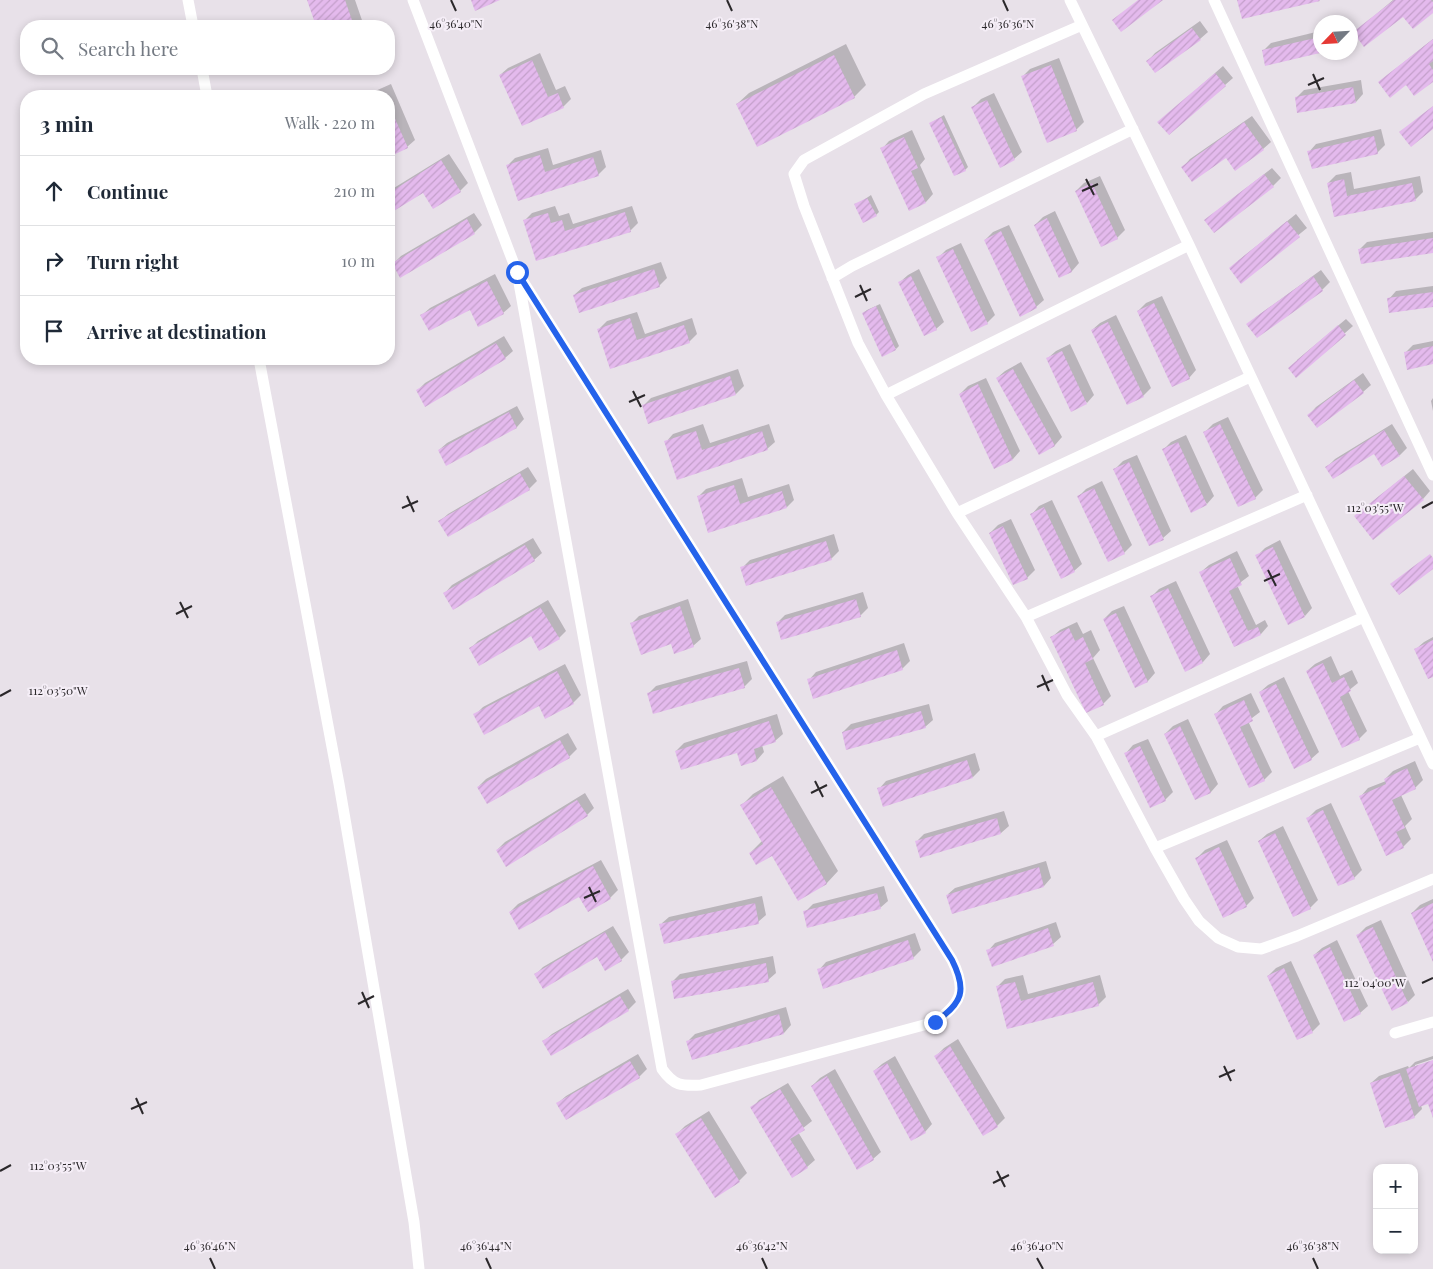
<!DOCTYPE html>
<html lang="en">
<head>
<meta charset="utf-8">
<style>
	body { margin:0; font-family:"Playfair Display",serif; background:#f6f6f7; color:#1f2937 }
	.controls { position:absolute; right:15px; bottom:15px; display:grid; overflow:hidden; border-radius:10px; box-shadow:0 2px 8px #0003 }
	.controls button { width:45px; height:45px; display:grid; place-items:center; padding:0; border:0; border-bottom:1px solid #e0e1e3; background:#fff; color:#1f2937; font:25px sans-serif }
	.compass { position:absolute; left:1313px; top:15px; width:45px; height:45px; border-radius:50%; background:#fff; box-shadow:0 2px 8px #0003; rotate:245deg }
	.stop { position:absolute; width:15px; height:15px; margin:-11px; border:4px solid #2563eb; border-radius:50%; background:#fff }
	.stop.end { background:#2563eb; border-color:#fff; box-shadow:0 1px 5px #0008 }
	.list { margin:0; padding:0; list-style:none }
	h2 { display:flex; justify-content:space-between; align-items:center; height:65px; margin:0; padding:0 20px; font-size:21px }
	h2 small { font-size:16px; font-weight:400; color:#747a83 }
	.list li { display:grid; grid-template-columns:32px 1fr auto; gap:15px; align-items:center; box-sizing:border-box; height:70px; padding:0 20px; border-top:1px solid #e0e1e3 }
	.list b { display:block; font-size:19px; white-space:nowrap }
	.list em { font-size:16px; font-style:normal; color:#747a83 }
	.icon { flex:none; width:28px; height:28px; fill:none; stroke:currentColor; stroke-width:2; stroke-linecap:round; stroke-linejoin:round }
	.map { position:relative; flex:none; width:1433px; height:1269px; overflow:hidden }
	.search { position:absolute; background:#fff; box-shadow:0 2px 8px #0003; left:20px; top:20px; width:375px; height:55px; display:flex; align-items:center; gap:12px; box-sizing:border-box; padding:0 18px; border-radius:20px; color:#747a83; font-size:19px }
	.panel { position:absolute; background:#fff; box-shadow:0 2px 8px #0003; left:20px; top:90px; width:375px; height:275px; border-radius:20px }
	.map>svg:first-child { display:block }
</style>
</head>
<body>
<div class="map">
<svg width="1433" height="1269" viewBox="0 0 1433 1269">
	<defs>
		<pattern id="building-hatch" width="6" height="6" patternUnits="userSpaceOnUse" patternTransform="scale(1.25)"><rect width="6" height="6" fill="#e4baed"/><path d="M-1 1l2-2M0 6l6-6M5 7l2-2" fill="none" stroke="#c4a0cb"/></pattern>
	</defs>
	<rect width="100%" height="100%" fill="#e8e1e9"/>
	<!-- shadow -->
	<path fill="#0003" d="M309,0H355L364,26H317Z
		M1393,0H1433V11L1403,15L1355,32Z
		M1200,21L1208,32L1200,39L1148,61L1155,53Z
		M1320,31V52L1266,64L1263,51L1271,43Z
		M1433,39V81L1406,84L1379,82Z
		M846,44L866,85L854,97L737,104L749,93Z
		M540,53L556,90L565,86L571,99L563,107L500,75L508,68Z
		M1059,58L1084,122L1076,130L1022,77L1030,69Z
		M1223,66L1233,78L1169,134L1167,115Z
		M1361,80L1363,94L1356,102L1296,98L1304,90Z
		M391,84L415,140L407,147L389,155V96H364Z
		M994,93L1022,152L1014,159L973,107L981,99Z
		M944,115L968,167L965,170L931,123Z
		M1252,116L1271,142L1263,149L1183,167L1190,159Z
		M1381,129L1385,145L1377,153L1309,152L1316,144Z
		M912,130L925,159L920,165L933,194L926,202L910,209L882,149L889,141Z
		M548,148L553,165L601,150L606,167L598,175L518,200L508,165L515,158Z
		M449,154L468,183L460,191H423L389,213V191Z
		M1272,168L1281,178L1273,186L1214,213Z
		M1351,172L1354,189L1420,176L1423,192L1415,200L1335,216L1328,183L1336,175Z
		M1100,176L1125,230L1117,238L1076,191L1084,183Z
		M871,195L879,212L876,215L856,205Z
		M555,206L559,216L569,213L573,224L632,206L638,223L630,231L537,259L525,220L532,213Z
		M1055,211L1079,263L1072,271L1059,277L1035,225L1043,217Z
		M474,213L482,225L474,233L393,264L401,256Z
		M1296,214L1307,228L1241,282L1238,261Z
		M1009,225L1044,300L1036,307L985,240L993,232Z
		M1433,232V252L1359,250L1367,242Z
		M961,243L995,315L987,323L972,330L938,258L946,250Z
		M661,262L667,278L659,286L574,295L582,288Z
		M919,269L944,322L936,329L900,282L908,275Z
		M1321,270L1330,282L1322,290L1248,324L1256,317Z
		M495,274L511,306L503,313L470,308L422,315L430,308Z
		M1433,286V306L1389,299L1396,291Z
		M1162,296L1196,370L1189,378L1138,311L1146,303Z
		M880,304L899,346L896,349L863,313L867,310Z
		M637,312L645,334L692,318L697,334L689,342L611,367L599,329L607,321Z
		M1116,315L1151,388L1143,396L1092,330L1100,323Z
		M1346,319L1353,326L1296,376L1297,360Z
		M504,336L513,351L505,358L417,391L425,383Z
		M1433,341V363L1405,353L1413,345Z
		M1070,344L1094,395L1087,403L1048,358L1056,351Z
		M1021,362L1062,437L1055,445L1039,453L997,378L1005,371Z
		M738,369L744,386L736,394L649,422L643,406L651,398Z
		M1363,373L1371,385L1363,392L1309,415L1316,407Z
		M986,378L1020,451L1013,459L994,467L960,394L968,386Z
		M1433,398V411L1431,401Z
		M517,406L524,419L517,427L446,464L439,450L447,443Z
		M1228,417L1263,490L1255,498L1205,432L1213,424Z
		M703,424L710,443L769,424L775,442L767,449L677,478L666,442L673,434Z
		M1392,424L1407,448L1400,455L1383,466L1375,452L1327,467L1335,459Z
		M1186,435L1214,496L1207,504L1163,450L1171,442Z
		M1137,455L1171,531L1163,538L1115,469L1123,461Z
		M528,467L537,481L529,489L440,521L448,514Z
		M1413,469L1430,491L1423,499L1355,516Z
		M742,478L748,497L789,484L794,500L787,507L709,531L698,497L706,489Z
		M1102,481L1132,545L1124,553L1079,496L1086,489Z
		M1052,500L1082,564L1074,571L1032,514L1039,506Z
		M1011,519L1035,570L1027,578L990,533L998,525Z
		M834,534L839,551L831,559L742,568L750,560Z
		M533,538L542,553L534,560L445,593L452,585Z
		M1280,540L1312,608L1305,616L1257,556L1265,548Z
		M1237,551L1249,576L1237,585L1256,625L1265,620L1268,626L1261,634L1235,646L1201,572L1209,565Z
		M1176,581L1210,654L1203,662L1186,670L1152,596L1159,589Z
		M863,592L868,608L860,616L778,622L785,615Z
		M688,599L701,639L693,646L672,643L631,624L639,616Z
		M548,600L566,631L559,638L531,634L470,649L478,641Z
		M1124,606L1155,673L1148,681L1136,687L1104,619L1112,611Z
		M1077,622L1083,634L1091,630L1100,650L1093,658L1111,696L1103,704L1052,637L1060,630Z
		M1433,637V676L1416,649L1424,642Z
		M904,643L910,661L902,669L809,680L816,672Z
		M1331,656L1340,676L1352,670L1358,683L1348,691L1367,731L1359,739L1307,671L1315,664Z
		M747,661L752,679L744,687L648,694L656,686Z
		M565,664L581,695L573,703L539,705L475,715L483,707Z
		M1284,677L1319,752L1311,759L1260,692L1268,685Z
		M1251,693L1260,712L1248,721L1272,772L1264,780L1216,714L1223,706Z
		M929,704L933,720L925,727L843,732L851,724Z
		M777,714L783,734L775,741L762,745L764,752L757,760L737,751H676L684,743Z
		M1188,719L1218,784L1211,792L1196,799L1165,734L1173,726Z
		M568,733L577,749L569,757L488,803L478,787L486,779Z
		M1148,739L1173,792L1165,800L1126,753L1133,745Z
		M975,753L980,770L973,777L879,789L886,781Z
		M1415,761L1423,780L1415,788L1401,795L1412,819L1405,826L1411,839L1403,847L1361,796L1368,788L1386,781L1385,779L1393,771Z
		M783,776L838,871L827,883L798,899L773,854L750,853L762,841L742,805L753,794Z
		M585,793L594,808L587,815L497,850L505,842Z
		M1331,803L1362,870L1354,878L1339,885L1308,818L1316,810Z
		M1004,811L1009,826L1001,833L917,841L924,834Z
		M1283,826L1318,900L1310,908L1259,841L1267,834Z
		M1227,840L1254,898L1246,906L1224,916L1197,858L1205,850Z
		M601,860L618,890L610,898L580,895L510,912L518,904Z
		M1046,861L1051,878L1044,886L947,895L955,888Z
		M884,886L888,901L880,908L805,912L813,904Z
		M762,896L766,915L758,922L661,924L669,917Z
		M1433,899V959L1412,913L1420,905Z
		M1381,920L1415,995L1408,1002L1358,935L1366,927Z
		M1056,922L1061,937L1053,944L988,951L995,943Z
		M613,926L629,952L621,960L598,956L536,974L543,967Z
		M915,933L921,950L913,958L819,970L826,962Z
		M1337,940L1368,1006L1360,1013L1314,955L1322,948Z
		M773,956L776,973L768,980L672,982L680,974Z
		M1291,961L1320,1024L1312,1032L1268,976L1276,968Z
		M1023,975L1028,994L1100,975L1106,997L1098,1005L1008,1028L997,987L1005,979Z
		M628,989L636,1002L628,1010L544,1041L552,1034Z
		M786,1007L791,1025L784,1033L688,1041L695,1034Z
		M958,1039L1005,1118L997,1126L983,1135L936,1056L944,1048Z
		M638,1054L647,1069L639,1077L558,1103L566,1096Z
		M895,1056L932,1124L925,1132L874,1071L882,1064Z
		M1433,1056V1059L1415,1065V1067L1433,1061V1114L1429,1103L1421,1105L1422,1109L1414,1117L1371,1083L1379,1076L1408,1066L1409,1068L1415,1062Z
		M835,1069L881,1152L873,1159L812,1086L820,1078Z
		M788,1083L812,1121L798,1132L815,1160L807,1167L752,1108L759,1100Z
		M709,1111L747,1173L739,1181L677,1134L685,1126Z"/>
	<!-- building -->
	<path fill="url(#building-hatch)" d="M307,0H345L354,26H316Z
		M471,0H500L475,11Z
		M1138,0H1163L1121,32L1112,20Z
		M1237,0H1319L1320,1L1242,19Z
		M1394,0H1431L1433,2V13L1413,29L1403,17L1364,47L1353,32Z
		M1192,28L1201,40L1155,73L1146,61Z
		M1320,37V53L1265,66L1262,50Z
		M1433,39V61L1429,64L1433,70V82L1414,96L1406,85L1390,98L1378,82Z
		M834,55L855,98L757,147L736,104Z
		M532,60L548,97L558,93L564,108L522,126L499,75Z
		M1051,65L1077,131L1047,143L1021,76Z
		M1215,73L1226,86L1169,135L1157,122Z
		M1353,87L1356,103L1297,113L1295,97Z
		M987,100L1015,160L1000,168L971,107Z
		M389,105L408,148L389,157Z
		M1433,106V129L1411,147L1399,132Z
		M941,117L966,171L954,176L929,123Z
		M1244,122L1264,150L1235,171L1226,158L1192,182L1181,167Z
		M1374,136L1378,154L1312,169L1307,151Z
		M904,137L918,168L911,171L926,203L909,211L880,148Z
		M540,155L545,172L593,157L599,176L518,201L506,165Z
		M441,160L461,192L433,209L423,193L389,214V193Z
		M1264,174L1274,187L1214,233L1204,220Z
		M1344,179L1347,196L1412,183L1416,201L1334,217L1327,183Z
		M1092,183L1118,239L1101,247L1075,191Z
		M867,198L877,216L863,223L854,204Z
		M625,212L631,232L536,261L523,220L548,213L551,223L562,220L565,231Z
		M1047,218L1072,272L1059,278L1034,225Z
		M467,219L475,234L400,278L392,263Z
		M1287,221L1300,237L1241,284L1229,268Z
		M1001,231L1037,308L1020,317L984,240Z
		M1433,238V253L1361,264L1358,249Z
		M953,249L988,324L971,332L936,257Z
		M654,269L660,287L579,313L573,295Z
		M911,276L937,330L924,336L898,282Z
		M1313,276L1323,291L1257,338L1246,324Z
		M487,281L504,314L478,327L470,310L429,331L420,315Z
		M1433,292V307L1389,313L1387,298Z
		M1154,303L1190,379L1172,387L1137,311Z
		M876,306L896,350L882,357L862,313Z
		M630,318L637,340L684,325L690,343L610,369L597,329Z
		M1108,322L1144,397L1127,405L1091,330Z
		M1338,325L1346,335L1296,378L1288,368Z
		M496,343L506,359L425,407L416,390Z
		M1433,346V364L1407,370L1404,352Z
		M1062,351L1087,404L1071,412L1046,358Z
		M1013,369L1055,446L1039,455L996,378Z
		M730,376L736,395L648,424L642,405Z
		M1354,380L1364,393L1317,428L1307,415Z
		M978,384L1013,460L994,469L959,394Z
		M509,412L517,428L446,466L438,450Z
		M1220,424L1256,499L1238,507L1203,432Z
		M1384,430L1400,456L1382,467L1374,454L1333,479L1325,467Z
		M696,431L702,450L762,431L768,450L677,480L664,441Z
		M1178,442L1207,505L1191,513L1162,449Z
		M1129,462L1164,540L1149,546L1113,469Z
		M520,473L530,490L448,537L438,521Z
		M1404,476L1424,500L1373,540L1354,516Z
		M734,485L740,504L782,491L787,508L708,533L697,496Z
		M1094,488L1125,554L1108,562L1077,496Z
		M1044,507L1075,572L1061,579L1030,514Z
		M1003,526L1028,579L1013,585L989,533Z
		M826,541L832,560L746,586L740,567Z
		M525,545L535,561L453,610L443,593Z
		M1273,547L1305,617L1288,625L1255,555Z
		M1430,554L1433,558V569L1399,595L1390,584Z
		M1230,558L1242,585L1229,591L1248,631L1258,627L1261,635L1234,647L1199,572Z
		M1168,588L1203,663L1185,672L1150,596Z
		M856,599L861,617L781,640L776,622Z
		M680,606L694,647L674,654L671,644L641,655L630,623Z
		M540,607L560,639L539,651L531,636L479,666L469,648Z
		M1116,613L1148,682L1135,688L1103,619Z
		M1069,628L1075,641L1083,637L1093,659L1085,663L1104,705L1086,713L1050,637Z
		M1433,640V677L1428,679L1414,649Z
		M897,650L903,670L813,699L807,679Z
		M1323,663L1332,683L1344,677L1351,691L1340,697L1360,740L1342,748L1306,671Z
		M739,668L745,688L653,714L647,693Z
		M557,671L574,704L545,719L539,706L484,735L473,714Z
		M1276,684L1312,760L1294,769L1259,692Z
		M1244,700L1253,721L1240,727L1265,781L1249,788L1214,714Z
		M921,711L926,728L846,750L842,732Z
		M769,721L776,742L754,749L757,761L741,766L737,753L681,770L675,751Z
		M1180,726L1211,793L1195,800L1164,734Z
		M560,740L570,758L487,804L477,787Z
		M1140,746L1166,801L1150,808L1124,753Z
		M967,760L973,778L883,807L877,788Z
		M1407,768L1416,789L1392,800L1405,828L1396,832L1404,848L1386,856L1359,796L1386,784L1384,779Z
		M771,787L827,884L798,901L772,856L756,865L749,853L763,844L740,805Z
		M577,800L588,816L506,867L496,850Z
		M1323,810L1355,879L1338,886L1306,818Z
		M997,818L1001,834L920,858L915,841Z
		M1275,833L1311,909L1293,917L1258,841Z
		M1219,847L1247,907L1223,918L1195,858Z
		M593,866L611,899L588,912L579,897L519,930L509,912Z
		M1039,867L1044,887L952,914L946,895Z
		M877,893L881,909L807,928L803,911Z
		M755,903L759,924L664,944L659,924Z
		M1433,903V962L1411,913Z
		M1373,927L1408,1003L1392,1011L1356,935Z
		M1048,928L1054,946L992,967L986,950Z
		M605,932L622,961L605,971L597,957L543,989L534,974Z
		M908,940L914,959L823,989L817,969Z
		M1330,947L1361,1014L1344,1022L1313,955Z
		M766,963L769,982L674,999L671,981Z
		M1284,968L1313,1033L1297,1040L1267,976Z
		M1015,982L1021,1001L1093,982L1099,1006L1007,1029L996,986Z
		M620,996L629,1011L551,1056L542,1041Z
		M779,1014L784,1034L692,1060L686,1041Z
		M950,1046L998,1127L983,1136L934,1056Z
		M1433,1060V1118L1428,1104L1419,1107L1406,1069Z
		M630,1061L640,1078L566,1120L556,1103Z
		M887,1063L926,1133L911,1141L873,1071Z
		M1400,1073L1415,1118L1385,1128L1370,1083Z
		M827,1076L874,1160L857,1170L811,1086Z
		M780,1089L805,1130L790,1139L808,1168L792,1178L750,1107Z
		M701,1118L740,1182L715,1198L675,1134Z"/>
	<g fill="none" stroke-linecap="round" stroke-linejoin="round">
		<!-- lane -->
		<path stroke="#fff" stroke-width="11" d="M188,0L193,26
			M413,0L517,272L662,1069C674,1086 681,1086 701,1085L935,1022C962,1003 967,990 952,960L517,272
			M1070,0L1189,245L1433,764
			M1214,0L1433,475
			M1082,25L924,94L804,160L794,174L804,206L858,343L886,395L957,513L1026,617L1067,695L1096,736L1155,848L1184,899L1199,921L1218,938L1238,947L1261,949L1297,936L1433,879
			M202,69L207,96
			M832,278L852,266L1133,129
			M259,359L339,784L414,1222L419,1269
			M886,395L1189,245
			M957,513L1250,377
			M1026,617L1307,495
			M1096,736L1364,617
			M1155,848L1420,738
			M1395,1033L1433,1022"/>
	</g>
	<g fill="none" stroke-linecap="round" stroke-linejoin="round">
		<!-- route -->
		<path stroke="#2563eb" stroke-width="6" d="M517,272L952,960C967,990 963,1003 935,1022"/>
	</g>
	<!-- ticks -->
	<path fill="none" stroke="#2b282b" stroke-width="2" d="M451,0L456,11M727,0L732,11M1003,0L1008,11M1313,74L1320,90M1308,85L1324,78M1086,179L1094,195M1082,191L1098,184M860,285L867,301M855,297L871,289M633,391L641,407M629,402L645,395M407,496L414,512M402,508L418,501M1422,508L1433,502M1268,570L1276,586M1264,581L1280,574M180,602L188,618M176,614L192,606M1042,675L1049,691M1037,687L1053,680M0,696L11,690M815,781L823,797M811,793L827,785M589,887L596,902M584,898L600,891M1422,983L1433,978M362,992L369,1008M358,1004L374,996M1224,1066L1231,1081M1219,1077L1235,1070M136,1098L143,1114M131,1109L147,1102M0,1171L11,1165M997,1171L1005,1187M993,1183L1009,1175M210,1258L215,1269M486,1258L491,1269M762,1258L767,1269M1037,1258L1043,1269M1313,1258L1318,1269"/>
	<g font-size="12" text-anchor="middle" fill="#2b282b" stroke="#f5eef7" stroke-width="4" stroke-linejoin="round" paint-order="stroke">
		<text x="1008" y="28">46°36'36"N</text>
		<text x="456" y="28">46°36'40"N</text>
		<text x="732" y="28">46°36'38"N</text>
		<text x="1375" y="512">112°03'55"W</text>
		<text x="58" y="695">112°03'50"W</text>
		<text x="1375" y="987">112°04'00"W</text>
		<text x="58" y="1170">112°03'55"W</text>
		<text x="210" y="1250">46°36'46"N</text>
		<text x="486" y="1250">46°36'44"N</text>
		<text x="762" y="1250">46°36'42"N</text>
		<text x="1037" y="1250">46°36'40"N</text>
		<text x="1313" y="1250">46°36'38"N</text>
	</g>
</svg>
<div class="controls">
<button>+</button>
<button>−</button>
</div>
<svg class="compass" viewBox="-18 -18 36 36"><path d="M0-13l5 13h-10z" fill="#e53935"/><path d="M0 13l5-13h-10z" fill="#747a83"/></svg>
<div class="stop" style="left:517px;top:272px"></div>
<div class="stop end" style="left:935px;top:1022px"></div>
<div class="search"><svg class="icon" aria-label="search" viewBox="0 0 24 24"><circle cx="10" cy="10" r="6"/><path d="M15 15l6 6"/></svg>Search here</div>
<section class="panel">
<h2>3 min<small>Walk · 220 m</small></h2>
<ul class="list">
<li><svg class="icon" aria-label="ahead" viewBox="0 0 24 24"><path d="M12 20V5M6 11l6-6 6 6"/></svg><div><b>Continue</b></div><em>210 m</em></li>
<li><svg class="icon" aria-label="right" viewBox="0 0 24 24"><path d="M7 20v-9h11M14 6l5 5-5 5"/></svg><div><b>Turn right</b></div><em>10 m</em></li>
<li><svg class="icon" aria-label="arrive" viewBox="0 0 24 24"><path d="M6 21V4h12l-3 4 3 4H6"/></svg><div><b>Arrive at destination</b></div></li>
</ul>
</section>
</div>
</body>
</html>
